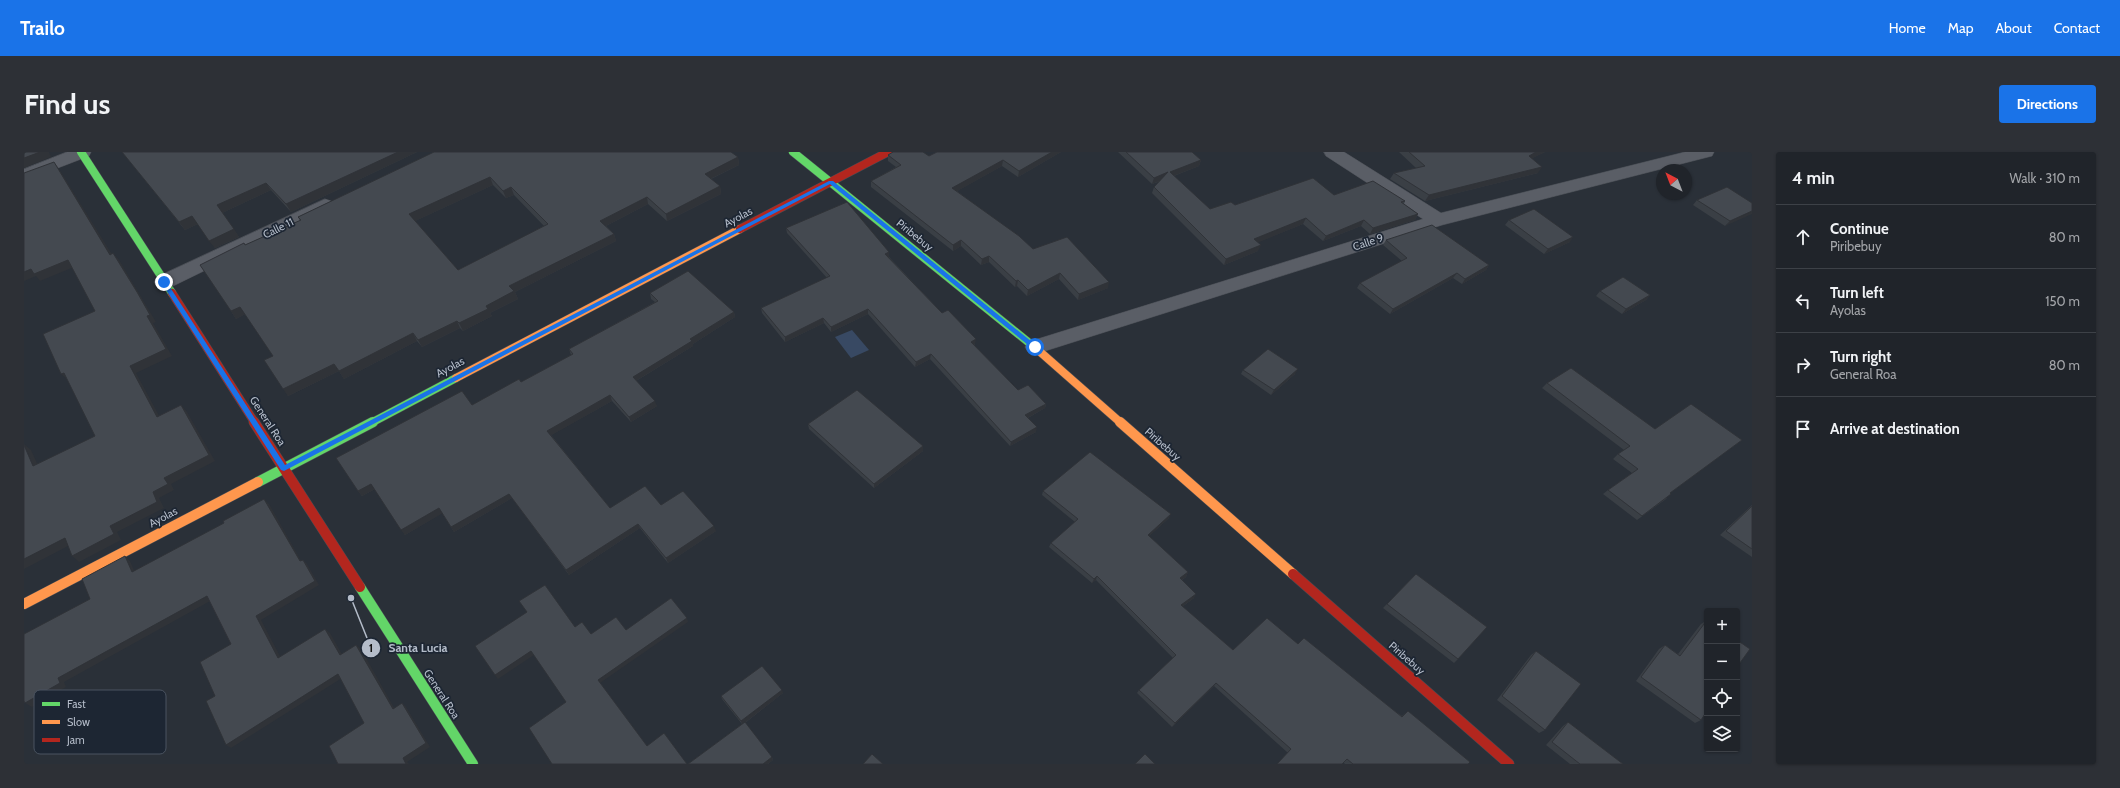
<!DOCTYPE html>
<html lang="en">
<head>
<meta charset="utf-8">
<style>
	body { margin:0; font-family:Cabin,sans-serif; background:#2d3036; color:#f1f3f6 }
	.controls { position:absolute; right:12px; bottom:12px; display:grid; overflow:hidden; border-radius:4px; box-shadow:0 1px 3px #0004 }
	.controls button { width:36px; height:36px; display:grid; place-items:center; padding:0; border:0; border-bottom:1px solid #3d4147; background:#20242a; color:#f1f3f6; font:20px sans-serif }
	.compass { position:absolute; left:1632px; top:12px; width:36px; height:36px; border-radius:50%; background:#20242a; box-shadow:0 1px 3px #0004; rotate:318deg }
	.stop { position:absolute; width:12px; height:12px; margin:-9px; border:3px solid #1a73e8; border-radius:50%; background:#fff }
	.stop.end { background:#1a73e8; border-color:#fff; box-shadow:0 1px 4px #0008 }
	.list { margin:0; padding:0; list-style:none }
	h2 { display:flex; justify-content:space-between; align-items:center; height:52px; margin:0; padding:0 16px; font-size:17px }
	h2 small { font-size:13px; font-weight:400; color:#a2a4a8 }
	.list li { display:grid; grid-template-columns:26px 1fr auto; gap:12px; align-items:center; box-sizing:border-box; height:64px; padding:0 16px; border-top:1px solid #3d4147 }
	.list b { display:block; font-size:15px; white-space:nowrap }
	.list p { margin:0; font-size:13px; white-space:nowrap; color:#a2a4a8 }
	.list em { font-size:13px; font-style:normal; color:#a2a4a8 }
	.icon { flex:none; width:22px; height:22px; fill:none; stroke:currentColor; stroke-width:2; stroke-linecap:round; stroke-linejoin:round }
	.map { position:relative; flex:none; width:1728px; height:612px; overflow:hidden; border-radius:4px }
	header { display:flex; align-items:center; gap:24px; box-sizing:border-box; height:56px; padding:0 20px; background:#1a73e8; color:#fff }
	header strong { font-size:19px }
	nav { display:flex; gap:22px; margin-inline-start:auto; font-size:14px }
	.intro { display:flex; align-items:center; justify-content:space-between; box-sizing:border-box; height:96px; padding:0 24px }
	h1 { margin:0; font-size:28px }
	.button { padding:10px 18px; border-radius:4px; background:#1a73e8; color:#fff; font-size:14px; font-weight:700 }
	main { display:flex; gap:24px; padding:0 24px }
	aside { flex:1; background:#20242a; border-radius:4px; box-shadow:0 1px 3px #0004 }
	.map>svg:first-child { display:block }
</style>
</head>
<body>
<header>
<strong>Trailo</strong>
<nav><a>Home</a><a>Map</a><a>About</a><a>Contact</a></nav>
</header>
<div class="intro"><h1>Find us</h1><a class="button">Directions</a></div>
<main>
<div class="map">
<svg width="1728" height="612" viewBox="0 0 1728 612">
	<rect width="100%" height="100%" fill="#2a3038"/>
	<!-- water -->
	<path fill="#384963" d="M828,178L845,198L827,206L811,185Z"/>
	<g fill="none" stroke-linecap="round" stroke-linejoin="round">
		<!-- street casing -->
		<g stroke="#484c53" stroke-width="1">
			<path id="street" d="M43,0H67L65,4L0,29V17Z
				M1300,0H1320L1417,61L1661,0H1690L1688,4L1418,73L1018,200L1011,202L1004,200L1001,195L1004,190L1399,67L1302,4Z
				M301,47L307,49L310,53L307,57L147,135L140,137L133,135L130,130L133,125Z"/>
		</g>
		<!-- fast-far1 casing -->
		<g stroke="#484c53" stroke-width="9">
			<path id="fast-far1" d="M57,0L148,141
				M769,0L1014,198
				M347,271L432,226"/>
		</g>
		<!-- fast casing -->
		<g stroke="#484c53" stroke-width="11">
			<path id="fast" d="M234,330L349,270
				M336,435L449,612"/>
		</g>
		<!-- slow-far1 casing -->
		<g stroke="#484c53" stroke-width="9">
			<path id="slow-far1" d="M1014,198L1097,271
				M432,226L716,77"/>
		</g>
		<!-- slow casing -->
		<g stroke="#484c53" stroke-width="11">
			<path id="slow" d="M1096,270L1269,422
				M0,452L234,330"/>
		</g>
		<!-- jam-far1 casing -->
		<g stroke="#484c53" stroke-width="9">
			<path id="jam-far1" d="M716,77L864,0
				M148,141L231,271"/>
		</g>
		<!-- jam casing -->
		<g stroke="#484c53" stroke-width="11">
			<path id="jam" d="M230,270L336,435
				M1269,422L1485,612"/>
		</g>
		<!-- street -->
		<use href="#street" fill="#5a5e66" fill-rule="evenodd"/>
		<!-- fast-far1 -->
		<use href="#fast-far1" stroke="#63d668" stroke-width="8"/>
		<!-- fast -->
		<use href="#fast" stroke="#63d668" stroke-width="10"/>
		<!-- slow-far1 -->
		<use href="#slow-far1" stroke="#ff974d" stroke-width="8"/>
		<!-- slow -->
		<use href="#slow" stroke="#ff974d" stroke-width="10"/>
		<!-- jam-far1 -->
		<use href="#jam-far1" stroke="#b3261e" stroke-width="8"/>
		<!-- jam -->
		<use href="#jam" stroke="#b3261e" stroke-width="10"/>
	</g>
	<!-- wall -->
	<path fill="#3a3f45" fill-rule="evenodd" d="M98,0H393L267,60L247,38L198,61L215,85L191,96L174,72L161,78Z
		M410,0L714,5L715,13L687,27L696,34L697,42L643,69L624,52L582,74L590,82L592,89L491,140L494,147L466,161L468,164L439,179L436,176L398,195L393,189L320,227L315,219L264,244L249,204L221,162L212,167L207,159L221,93L276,69L274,65ZM469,33L482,46L490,43L520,74L434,118L391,69Z
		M913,0H1037L994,25L978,14L933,39L1009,97L1084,136L1054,148L1035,127L1003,144L993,134L991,135L965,110L957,113L937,94L929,99L847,35V29L872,15L864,9V3L905,4Z
		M1094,0H1168L1177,8L1175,14L1150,24L1186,57L1211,53L1310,43L1381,49L1380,52L1394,62L1391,68L1346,82L1337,74L1299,89L1279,72L1234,90V99L1200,113L1128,41L1130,35L1137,29L1128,32Z
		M1375,0H1521L1508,6L1514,21L1401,49L1366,27L1370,21L1392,16Z
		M1673,48L1728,51L1701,74L1669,53Z
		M1485,68L1546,90L1520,102L1481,73Z
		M762,76L865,105L918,161L951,192L950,193L994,238L1022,252L1021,256L1004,266L1012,280L986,294L906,207L891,215L844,162L807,180L800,171L761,190L738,161L737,156L803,126L763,81Z
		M1362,88L1465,113L1462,118L1438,132L1429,126L1366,162L1333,136L1336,131L1378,109L1359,93Z
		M1576,139L1626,143L1622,148L1598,162L1572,144Z
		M626,141L710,160L711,165L669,192V194L612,229L633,254L607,270L588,249L527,283L586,356L637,353L692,379L644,411L616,376L545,423L488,346L430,380L418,361L381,383L351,337L338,344L334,339L448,253L497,230L547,203L545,197L631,150L627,147Z
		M1219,218L1271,222L1247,243L1217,222Z
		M1523,231L1631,277L1718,288L1646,341L1642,347L1613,368L1579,342L1584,338L1608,321L1589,307L1594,302L1600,298L1518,236Z
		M784,272L899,299L850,336L785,277Z
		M1019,339L1145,366L1125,384L1164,420L1162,425L1158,428L1170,446L1158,455L1209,498L1274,492L1378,564L1384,559L1444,612H1321L1320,611L1263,600L1190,534L1148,575L1113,541L1115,538L1149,506L1072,428L1068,431L1025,395L1027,391L1051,370L1018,343Z
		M1728,353V405L1696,383Z
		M1392,422L1434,507L1430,511L1359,456Z
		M1683,468L1677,568L1671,571L1612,529L1635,497L1641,493L1654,502L1677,472Z
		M1512,499L1521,578L1515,581L1473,548L1507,503Z
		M759,541L721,571L748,605L749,608L744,612H664L718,572L698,547L697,544Z
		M1544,570L1599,612H1546L1522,593L1539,574Z"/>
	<!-- shaded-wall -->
	<path fill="#303338" d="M16,0H25L27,5L0,16V6Z
		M374,0H393L267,60L262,52Z
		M1028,0H1037L994,25L995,19Z
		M1512,0H1521L1501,10L1505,4Z
		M714,5L715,13L682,29L681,22Z
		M979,8L978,14L928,42V36Z
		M1177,8L1175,14L1144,26L1146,20Z
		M30,10L35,17L92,109L86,103Z
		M1518,15L1514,21L1401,49L1405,43Z
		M1144,20L1143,26L1128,32L1130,26Z
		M466,25L469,33L389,70L385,62Z
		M242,31L247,38L198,61L193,53Z
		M696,34L697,42L643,69L642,62Z
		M487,35L490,43L482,46L479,39Z
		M623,45L624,52L578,76L576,69Z
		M1728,59V62L1701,74L1706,69Z
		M1394,62L1391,68L1346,82L1349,76Z
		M168,64L174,72L161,78L155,70Z
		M1282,66L1279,72L1228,93L1230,87Z
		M1340,68L1337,74L1299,89L1302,84Z
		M210,77L215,85L191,96L185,89Z
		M590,82L592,89L491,140L494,147L466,161L468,164L439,179L435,171L462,154L485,134Z
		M1549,85L1546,90L1520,102L1524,97Z
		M937,88V94L929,99V93Z
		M1237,93L1234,99L1200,113L1202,107Z
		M865,100V105L861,107V102Z
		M89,101L95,108L132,170L129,171L148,204L112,221L139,271L133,265L106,214L123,164Z
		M965,104V110L957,113L958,107Z
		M44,108L50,115L16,129L12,124L0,129V120L7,117Z
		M1465,113L1462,118L1438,132L1441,127Z
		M1036,121L1035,127L1003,144L1004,138Z
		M1433,121L1429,126L1366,162L1369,157Z
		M994,128L993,134L991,135L992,129Z
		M1085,130L1084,136L1054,148L1055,142Z
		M1626,143L1622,148L1598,162L1602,157Z
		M216,155L222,162L212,167L207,159Z
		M844,157V162L807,180V175Z
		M710,160L711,165L669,192V194L610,230L609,225L666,187Z
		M799,166L800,171L761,190V185Z
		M433,169L436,176L398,195L394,188Z
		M389,181L393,189L320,227L315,219Z
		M952,187L951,192L946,195L947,190Z
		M907,202L906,207L891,215L892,210Z
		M310,212L315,219L264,244L259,237Z
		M1274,217L1271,222L1247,243L1250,238Z
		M40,221L44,228L37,222Z
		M586,243L588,249L526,284L523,279Z
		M631,249L633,254L607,270L605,265Z
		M1022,252L1021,256L1000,268L1001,263Z
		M157,253L163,260L191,309L147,332L150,338L135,346L140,356L93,380L97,388L55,410L48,404L129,340L140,326Z
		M1013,275L1012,280L986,294L987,290Z
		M0,292L7,298L17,320L9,314Z
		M899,294V299L850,336V332Z
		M347,332L351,337L338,344L334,339Z
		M485,342L488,346L430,380L427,375Z
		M240,347L245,352L280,414L276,409Z
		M415,356L419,361L381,383L377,378Z
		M1147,362L1145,366L1122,387L1124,383Z
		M614,372L616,376L545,423L542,418Z
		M690,374L692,379L644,411L642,406Z
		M41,386L48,392L0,417V407Z
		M101,404L106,409L113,425L108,420Z
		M279,408L283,412L295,433L237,468L259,510L254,506L232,464Z
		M1164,420L1162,425L1154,430L1156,426Z
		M1073,424L1072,428L1068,431L1070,427Z
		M1172,442L1170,446L1155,457L1157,453Z
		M183,444L188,448L40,530L42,535L8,555L1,551L34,526Z
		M663,466L664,470L576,531L574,528Z
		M301,477L306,481L320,506L316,503Z
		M332,493L337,497L373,561L369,557Z
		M507,499L510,503L474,527L471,523Z
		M314,522L318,526L207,596L202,593Z
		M1192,531L1190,534L1148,575L1151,571Z
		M758,538L759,541L718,573L717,569Z
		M378,551L382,555L406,595L383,610L385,612H382L379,606Z
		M748,605L749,608L744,612H739Z"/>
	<!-- building -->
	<path fill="#444950" stroke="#303338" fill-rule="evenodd" d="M0,0H16L0,6Z
		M98,0H374L262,52L242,31L193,53L210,77L185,89L168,64L155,70Z
		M410,0H707L714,5L681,22L696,34L642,62L623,45L576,69L590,82L485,134L490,139L462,154L464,157L435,171L433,169L394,188L389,181L315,219L310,212L259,237L240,208L249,204L216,155L207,159L176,113L220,91L221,93L277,68L274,65ZM466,25L479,39L487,35L524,72L434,118L385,62Z
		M869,0H899L905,4L913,0H1028L995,19L979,8L928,36L995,84L1009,97L1043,85L1085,130L1055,142L1036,121L1004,138L994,128L992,129L965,104L958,107L937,88L929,93L847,29L877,13L864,3Z
		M1102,0H1168L1177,8L1146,20L1186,57L1207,50L1211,53L1289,26L1310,43L1349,29L1381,49L1377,50L1394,62L1349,76L1340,68L1302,84L1282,66L1230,87L1237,93L1202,107L1130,35L1144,20L1130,26Z
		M1385,0H1512L1505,4L1518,15L1405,43L1370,21L1401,14Z
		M30,10L86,103L89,101L113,140L126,163L123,164L142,197L106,214L133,265L157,253L185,303L140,326L144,332L129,340L133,350L86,374L90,382L48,404L41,386L0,407V293L9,314L71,284L40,221L37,222L19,182L71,159L44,108L10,122L7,117L0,120V21Z
		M1703,35L1728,51V59L1706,69L1673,48Z
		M823,50L865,100L861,102L918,161L924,158L952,187L947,190L994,238L1004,233L1022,252L1001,263L1013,275L987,290L907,202L892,210L844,157L807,175L799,166L761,185L737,156L806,124L762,76Z
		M1510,57L1549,85L1524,97L1485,68Z
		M1408,73L1465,113L1441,127L1433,121L1369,157L1336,131L1383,106L1362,88Z
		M664,119L710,160L666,187L668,189L609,225L631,249L605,265L586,243L523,279L586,356L621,334L637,353L659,339L690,374L642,406L614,372L542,418L485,342L427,375L415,356L377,378L347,332L334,339L312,306L438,239L448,253L495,227L497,230L549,202L545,197L634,149L626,141Z
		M1599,125L1626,143L1602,157L1576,139Z
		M1244,197L1274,217L1250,238L1219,218Z
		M1547,216L1631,277L1667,252L1718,288L1646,341L1647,342L1618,364L1584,338L1614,317L1594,302L1606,294L1523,231Z
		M833,238L899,294L850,332L784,272Z
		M1066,300L1147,362L1124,383L1164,420L1156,426L1172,442L1157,453L1209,498L1243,466L1274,492L1280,486L1378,565L1384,559L1446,610L1444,612H1329L1323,607L1318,612H1253L1267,597L1192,531L1151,571L1115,538L1152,503L1073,424L1070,427L1027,391L1054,367L1019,339Z
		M240,347L276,409L279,408L291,429L232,464L254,506L301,477L316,503L332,493L369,557L378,551L402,591L379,606L382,612H314L305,594L340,571L314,522L202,593L182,549L191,544L176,510L207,492L183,444L34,526L36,531L1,551L0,549V482L66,447L58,427L101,404L108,420L200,371L199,369Z
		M1728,354V397L1702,379Z
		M1392,422L1463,475L1434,507L1363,452Z
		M521,433L551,475L558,470L567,482L592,465L602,478L647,446L663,466L574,528L623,594L640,581L663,612H528L505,576L542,550L507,499L471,523L451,494L503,460L495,449Z
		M1683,468V559L1677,568L1617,525L1641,493L1656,504Z
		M1713,488L1726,497L1713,515Z
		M1512,499L1557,532L1521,578L1478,544Z
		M738,514L758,538L717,569L697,544Z
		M721,570L748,605L739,612H664Z
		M1544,570L1599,612H1556L1528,590Z
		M848,602L859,612H839Z
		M1121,602L1131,612H1111Z"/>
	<!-- route -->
	<path fill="#1a73e8" d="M805,29H809L1013,194V197H1009L806,32L260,319L257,318L137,130L142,129L261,313Z"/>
	<g text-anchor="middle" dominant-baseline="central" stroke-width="3.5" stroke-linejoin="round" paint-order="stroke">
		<!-- street labels -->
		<g font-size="11" fill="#b4bcc9" stroke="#1d2633">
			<text transform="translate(714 65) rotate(-28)">Ayolas</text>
			<text transform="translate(254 76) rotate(-26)">Calle 11</text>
			<text transform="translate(891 83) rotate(39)">Piribebuy</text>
			<text transform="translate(1344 90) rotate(-18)">Calle 9</text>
			<text transform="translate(426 215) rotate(-28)">Ayolas</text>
			<text transform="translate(244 269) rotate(57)">General Roa</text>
			<text transform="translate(1139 292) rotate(41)">Piribebuy</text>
			<text transform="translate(139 365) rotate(-28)">Ayolas</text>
			<text transform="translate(1383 506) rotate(41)">Piribebuy</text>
			<text transform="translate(418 542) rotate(57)">General Roa</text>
		</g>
	</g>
	<!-- legend -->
	<rect x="10" y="538" width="132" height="64" rx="6" fill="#1d2633" stroke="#4a5360" stroke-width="1"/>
	<rect x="18" y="550" width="18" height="4" fill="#63d668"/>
	<rect x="18" y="568" width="18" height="4" fill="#ff974d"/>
	<rect x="18" y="586" width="18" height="4" fill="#b3261e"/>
	<g font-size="11" fill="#b4bcc9">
		<text x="43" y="556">Fast</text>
		<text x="43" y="574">Slow</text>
		<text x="43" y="592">Jam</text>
	</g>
	<!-- callouts -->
	<path fill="none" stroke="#b4bcc9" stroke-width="1.5" d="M327 446L347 496"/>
	<g fill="#b4bcc9" stroke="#1d2633" stroke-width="1.5">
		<circle cx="327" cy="446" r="4"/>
		<circle cx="347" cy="496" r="10"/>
	</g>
	<g font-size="12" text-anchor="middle" font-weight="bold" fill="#111">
		<text x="347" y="500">1</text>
	</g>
	<g font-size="12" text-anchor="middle" font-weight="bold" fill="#b4bcc9" stroke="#1d2633" stroke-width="3.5" stroke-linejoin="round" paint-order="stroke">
		<text x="394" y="500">Santa Lucia</text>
	</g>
</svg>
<div class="controls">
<button>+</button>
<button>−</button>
<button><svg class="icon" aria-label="locate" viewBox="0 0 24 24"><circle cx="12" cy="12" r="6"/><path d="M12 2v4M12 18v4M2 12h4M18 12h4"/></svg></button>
<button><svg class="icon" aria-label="layers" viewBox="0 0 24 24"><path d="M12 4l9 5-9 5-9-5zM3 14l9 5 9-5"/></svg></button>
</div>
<svg class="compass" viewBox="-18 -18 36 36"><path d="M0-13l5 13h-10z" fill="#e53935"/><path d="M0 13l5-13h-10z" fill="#a2a4a8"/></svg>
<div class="stop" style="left:1011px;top:195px"></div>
<div class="stop end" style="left:140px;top:130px"></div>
</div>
<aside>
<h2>4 min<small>Walk · 310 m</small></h2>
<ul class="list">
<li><svg class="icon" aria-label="ahead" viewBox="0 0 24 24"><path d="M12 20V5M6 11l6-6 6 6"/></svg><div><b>Continue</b><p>Piribebuy</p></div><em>80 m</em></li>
<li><svg class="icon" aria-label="left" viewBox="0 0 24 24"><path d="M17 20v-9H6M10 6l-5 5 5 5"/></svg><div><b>Turn left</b><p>Ayolas</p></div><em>150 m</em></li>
<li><svg class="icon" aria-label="right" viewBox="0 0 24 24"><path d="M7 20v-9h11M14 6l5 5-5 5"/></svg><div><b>Turn right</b><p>General Roa</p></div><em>80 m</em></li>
<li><svg class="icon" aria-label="arrive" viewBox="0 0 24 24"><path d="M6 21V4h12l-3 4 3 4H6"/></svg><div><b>Arrive at destination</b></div></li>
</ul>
</aside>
</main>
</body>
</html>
